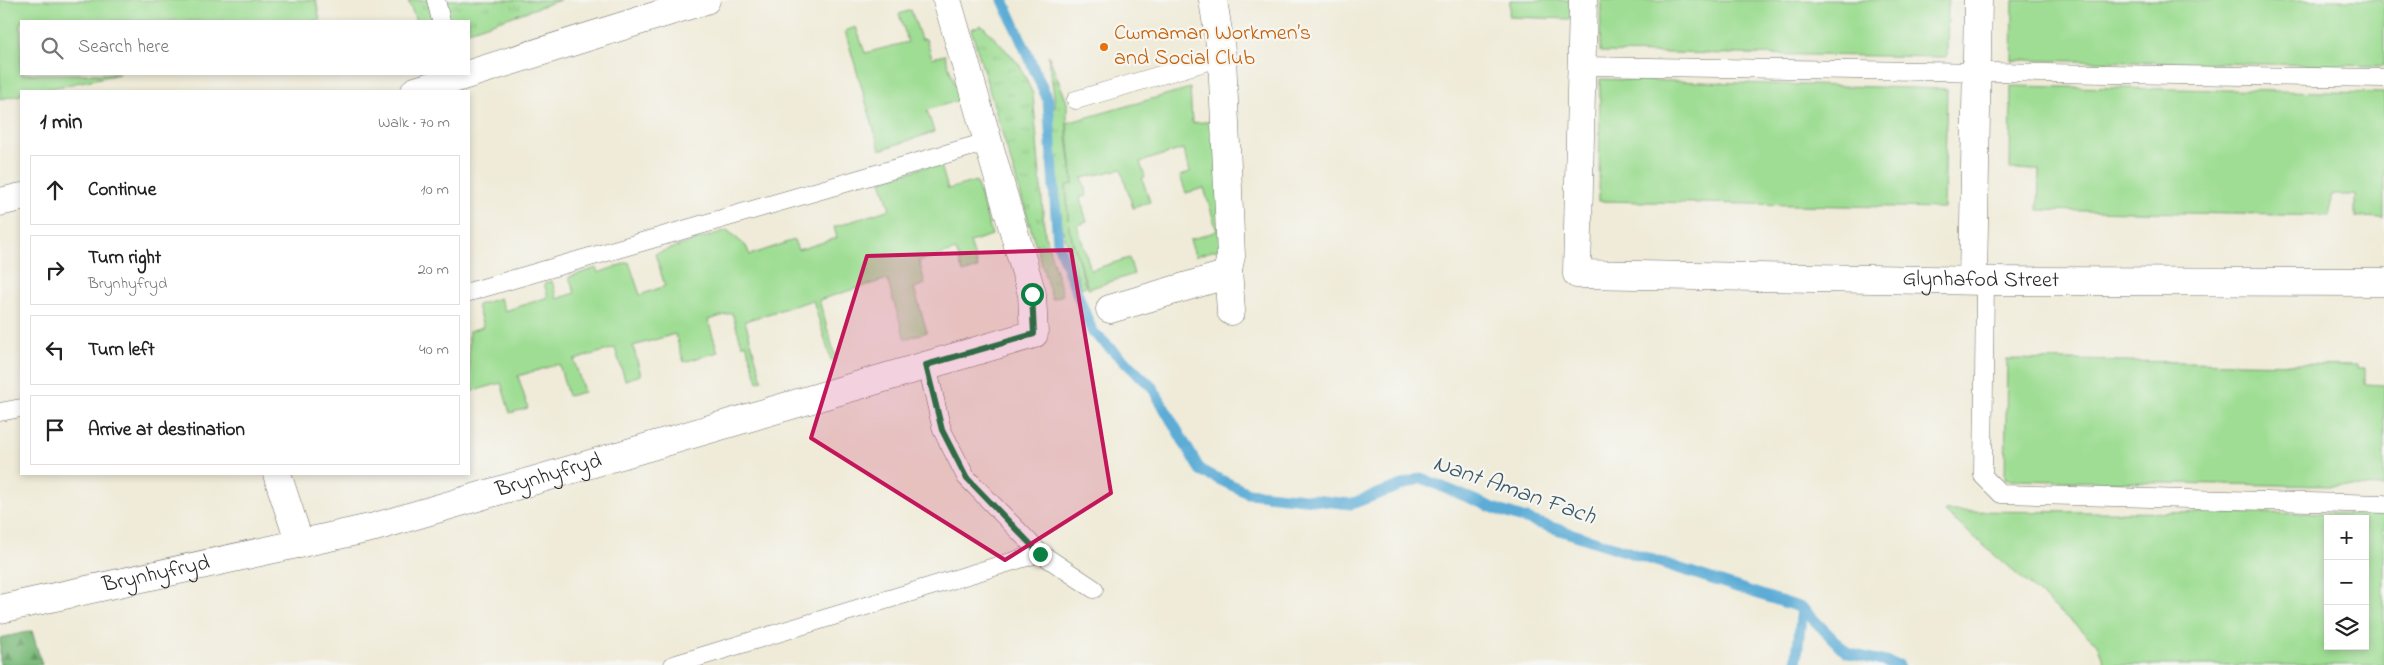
<!DOCTYPE html>
<html lang="en">
<head>
<meta charset="utf-8">
<style>
	body { margin:0; font-family:"Indie Flower",sans-serif; background:#f2f2f2; color:#222 }
	.controls { position:absolute; right:15px; bottom:15px; display:grid; overflow:hidden; border-radius:0px; box-shadow:0 2px 8px #0003 }
	.controls button { width:45px; height:45px; display:grid; place-items:center; padding:0; border:0; border-bottom:1px solid #e0e0e0; background:#fff; color:#222; font:25px sans-serif }
	.stop { position:absolute; width:15px; height:15px; margin:-11px; border:4px solid #0b8043; border-radius:50%; background:#fff }
	.stop.end { background:#0b8043; border-color:#fff; box-shadow:0 1px 5px #0008 }
	.list { margin:0; padding:0; list-style:none }
	h2 { display:flex; justify-content:space-between; align-items:center; height:65px; margin:0; padding:0 20px; font-size:21px }
	h2 small { font-size:16px; font-weight:400; color:#767676 }
	.list li { display:grid; grid-template-columns:32px 1fr auto; gap:15px; align-items:center; box-sizing:border-box; height:70px; margin:0 10px 10px; padding:0 10px; border:1px solid #e0e0e0; border-radius:0px }
	.list b { display:block; font-size:19px; white-space:nowrap }
	.list p { margin:0; font-size:16px; white-space:nowrap; color:#767676 }
	.list em { font-size:16px; font-style:normal; color:#767676 }
	.icon { flex:none; width:28px; height:28px; fill:none; stroke:currentColor; stroke-width:2; stroke-linecap:round; stroke-linejoin:round }
	.map { position:relative; flex:none; width:2384px; height:665px; overflow:hidden }
	.search { position:absolute; background:#fff; box-shadow:0 2px 8px #0003; left:20px; top:20px; width:450px; height:55px; display:flex; align-items:center; gap:12px; box-sizing:border-box; padding:0 18px; border-radius:0px; color:#767676; font-size:19px }
	.panel { position:absolute; background:#fff; box-shadow:0 2px 8px #0003; left:20px; top:90px; width:450px; height:385px; border-radius:0px }
	.map>svg:first-child { display:block }
</style>
</head>
<body>
<div class="map">
<svg width="2384" height="665" viewBox="0 0 2384 665">
	<defs>
		<pattern id="grass-tufts" width="24" height="20" patternUnits="userSpaceOnUse" patternTransform="scale(1.25)"><rect width="24" height="20" fill="#9edd93"/><path d="M3 7l-1-3M5 7V3M7 7l1-3M15 17l-1-3M17 17v-4M19 17l1-3" fill="none" stroke="#88be7f"/></pattern>
		<pattern id="forest-firs" width="22" height="20" patternUnits="userSpaceOnUse" patternTransform="scale(1.25)"><rect width="22" height="20" fill="#7ebc7d"/><path d="M5 1l3.5 6h-7zM16 11l3.5 6h-7z" fill="#679967"/></pattern>
	</defs>
	<rect width="100%" height="100%" fill="#f6f6f2"/>
	<filter id="ink" filterUnits="userSpaceOnUse"><feTurbulence type="fractalNoise" baseFrequency=".02" numOctaves="2"/><feDisplacementMap in="SourceGraphic" scale="10" xChannelSelector="R" yChannelSelector="G"/><feConvolveMatrix kernelMatrix="1 2 1 2 8 2 1 2 1" color-interpolation-filters="sRGB"/></filter>
	<filter id="wash" filterUnits="userSpaceOnUse"><feTurbulence type="fractalNoise" baseFrequency=".0096" numOctaves="4" result="noise"/><feDisplacementMap in="SourceGraphic" scale="20" xChannelSelector="R" yChannelSelector="G"/><feGaussianBlur stdDeviation="1.12" result="paint"/><feColorMatrix in="noise" values="0 0 0 0 0 0 0 0 0 0 0 0 0 0 0 0 0 1.4 0 .05"/><feComposite in="paint" operator="in"/></filter>
	<g filter="url(#wash)">
		<rect width="100%" height="100%" fill="#efebd8"/>
		<!-- grass -->
		<path fill="url(#grass-tufts)" stroke="#64845f" d="M408,0H560L469,31V21H416Z
			M982,25L1019,64L1033,94L1045,235L1063,295L1052,299L971,29Z
			M1048,55L1067,102V136L1073,185H1066L1069,229L1086,286L1081,288L1062,227L1052,116L1055,103Z"/>
		<!-- forest -->
		<path fill="url(#forest-firs)" stroke="#547454" d="M32,631L42,665H0V638Z"/>
		<!-- green -->
		<path fill="#9edd93" stroke="#64845f" fill-rule="evenodd" d="M0,0H316L320,21H21V74H119L38,91H21V95L0,99Z
			M1510,0H1571V19L1509,17Z
			M1601,0H1948L1947,57L1600,52Z
			M2013,0H2384V66L2012,60Z
			M911,10L921,39H926L932,58L945,55L960,100L927,110L934,132L880,150L845,31L856,27L865,53L908,42L899,14Z
			M1600,79L1947,89L1944,208L1599,201Z
			M2011,86L2384,93V218L2355,217V195H2331L2330,216L2038,210L2039,170L2010,169Z
			M1190,88L1192,123L1217,121L1223,248L1195,256L1190,240L1217,231L1204,188L1186,193L1180,176L1190,172L1183,149L1140,162L1145,177L1142,178L1150,202L1133,208L1121,169L1082,178L1087,196L1080,198L1087,222L1077,225L1091,270L1129,258L1134,274L1088,289L1069,229L1066,185L1073,184L1067,123Z
			M940,162L948,189L976,181L992,235L970,242L978,268L963,273L956,250L919,261L925,284L914,288L927,332L905,339L887,279L819,300L836,359L831,360L813,300L745,321L762,380L758,382L746,344L742,345L732,313L708,320L718,352L684,362L675,334L633,346L641,375L625,380L615,348L574,360L584,392L568,396L559,364L518,376L528,408L510,413L501,383L469,392V331L483,327L477,305L500,298L505,311L548,297L544,283L552,281L557,299L575,293L569,277L596,268L598,273L629,262L640,295L665,286L655,254L727,230L746,246L750,255L794,240L798,250L837,238L834,227L890,209L881,181Z
			M2007,359L2357,365V368H2365V384L2384,385V487L2005,480Z
			M1944,511L2384,514V665H2105L2097,644ZM2328,519H2365V646H2328Z"/>
		<g fill="none" stroke-linecap="round" stroke-linejoin="round">
			<!-- stream -->
			<path stroke="#5bacd6" stroke-width="11" d="M1003,0L1048,100L1058,244L1092,331L1152,387L1200,470L1248,493L1351,504L1421,478L1501,511L1802,608L1847,653L1899,665
				M1796,665L1802,608"/>
		</g>
	</g>
	<g filter="url(#ink)">
		<g fill="none" stroke-linecap="round" stroke-linejoin="round">
			<!-- lane casing -->
			<g stroke="#706e68" stroke-width="19">
				<path id="lane" d="M436,0L441,21
					M1581,66L2384,78
					M1076,100L1222,57
					M1985,281L1983,476L2001,494L2384,504
					M469,292L987,142
					M927,365L942,430L966,477L1040,553L1094,589
					M0,412L21,408
					M673,665L1040,553"/>
			</g>
			<!-- street casing -->
			<g stroke="#706e68" stroke-width="29">
				<g id="street">
					<path id="s1" d="M1583,0L1577,274L1985,281L2384,282"/>
					<path d="M415,91L706,0"/>
					<path d="M0,202L21,197"/>
					<path d="M1228,269L1231,311"/>
					<path d="M1973,280L1978,0"/>
					<path d="M1110,309L1222,276L1228,269L1231,256L1222,57L1213,0"/>
					<path d="M277,474L300,544"/>
					<path id="s2" d="M0,609L375,527L1034,334L1032,294L947,0"/>
				</g>
			</g>
			<!-- lane -->
			<use href="#lane" stroke="#fff" stroke-width="18"/>
			<!-- street -->
			<use href="#street" stroke="#fff" stroke-width="28"/>
		</g>
	</g>
	<g fill="none" stroke-linecap="round" stroke-linejoin="round" filter="url(#ink)">
		<!-- route -->
		<path stroke="#0b8043" stroke-width="6" d="M1032,294L1034,334L926,365L942,430L966,477L1040,554"/>
	</g>
	<!-- marked area -->
	<path fill="#c2185b" fill-opacity="0.2" stroke="#c2185b" stroke-width="4" stroke-linejoin="round" d="M1071,250L1111,493L1005,560L811,438L867,256Z"/>
	<!-- markers -->
	<circle fill="#e8710a" stroke="#f6f6f2" stroke-width="2" cx="1104" cy="47" r="5"/>
	<g text-anchor="middle" dominant-baseline="central" stroke-width="4.5" stroke-linejoin="round" paint-order="stroke">
		<!-- food labels -->
		<g font-size="22" fill="#c56008" stroke="#f6f6f2" text-anchor="start">
			<text x="1114" y="34">Cwmaman Workmen’s<tspan x="1114" dy="25">and Social Club</tspan></text>
		</g>
		<!-- street labels -->
		<g font-size="22" fill="#2b2b2b" stroke="#f6f6f2">
			<text stroke="none"><textPath href="#s1" startOffset="678">Glynhafod Street</textPath></text>
			<text stroke="none"><textPath href="#s2" startOffset="565">Brynhyfryd</textPath></text>
			<text stroke="none"><textPath href="#s2" startOffset="160">Brynhyfryd</textPath></text>
		</g>
		<!-- water labels -->
		<g font-size="24" font-style="italic" fill="#3c5867" stroke="#f6f6f2">
			<text transform="translate(1514 491) rotate(19)">Nant Aman Fach</text>
		</g>
	</g>
</svg>
<div class="controls">
<button>+</button>
<button>−</button>
<button><svg class="icon" aria-label="layers" viewBox="0 0 24 24"><path d="M12 4l9 5-9 5-9-5zM3 14l9 5 9-5"/></svg></button>
</div>
<div class="stop" style="left:1032px;top:294px"></div>
<div class="stop end" style="left:1040px;top:554px"></div>
<div class="search"><svg class="icon" aria-label="search" viewBox="0 0 24 24"><circle cx="10" cy="10" r="6"/><path d="M15 15l6 6"/></svg>Search here</div>
<section class="panel">
<h2>1 min<small>Walk · 70 m</small></h2>
<ul class="list">
<li><svg class="icon" aria-label="ahead" viewBox="0 0 24 24"><path d="M12 20V5M6 11l6-6 6 6"/></svg><div><b>Continue</b></div><em>10 m</em></li>
<li><svg class="icon" aria-label="right" viewBox="0 0 24 24"><path d="M7 20v-9h11M14 6l5 5-5 5"/></svg><div><b>Turn right</b><p>Brynhyfryd</p></div><em>20 m</em></li>
<li><svg class="icon" aria-label="left" viewBox="0 0 24 24"><path d="M17 20v-9H6M10 6l-5 5 5 5"/></svg><div><b>Turn left</b></div><em>40 m</em></li>
<li><svg class="icon" aria-label="arrive" viewBox="0 0 24 24"><path d="M6 21V4h12l-3 4 3 4H6"/></svg><div><b>Arrive at destination</b></div></li>
</ul>
</section>
</div>
</body>
</html>
